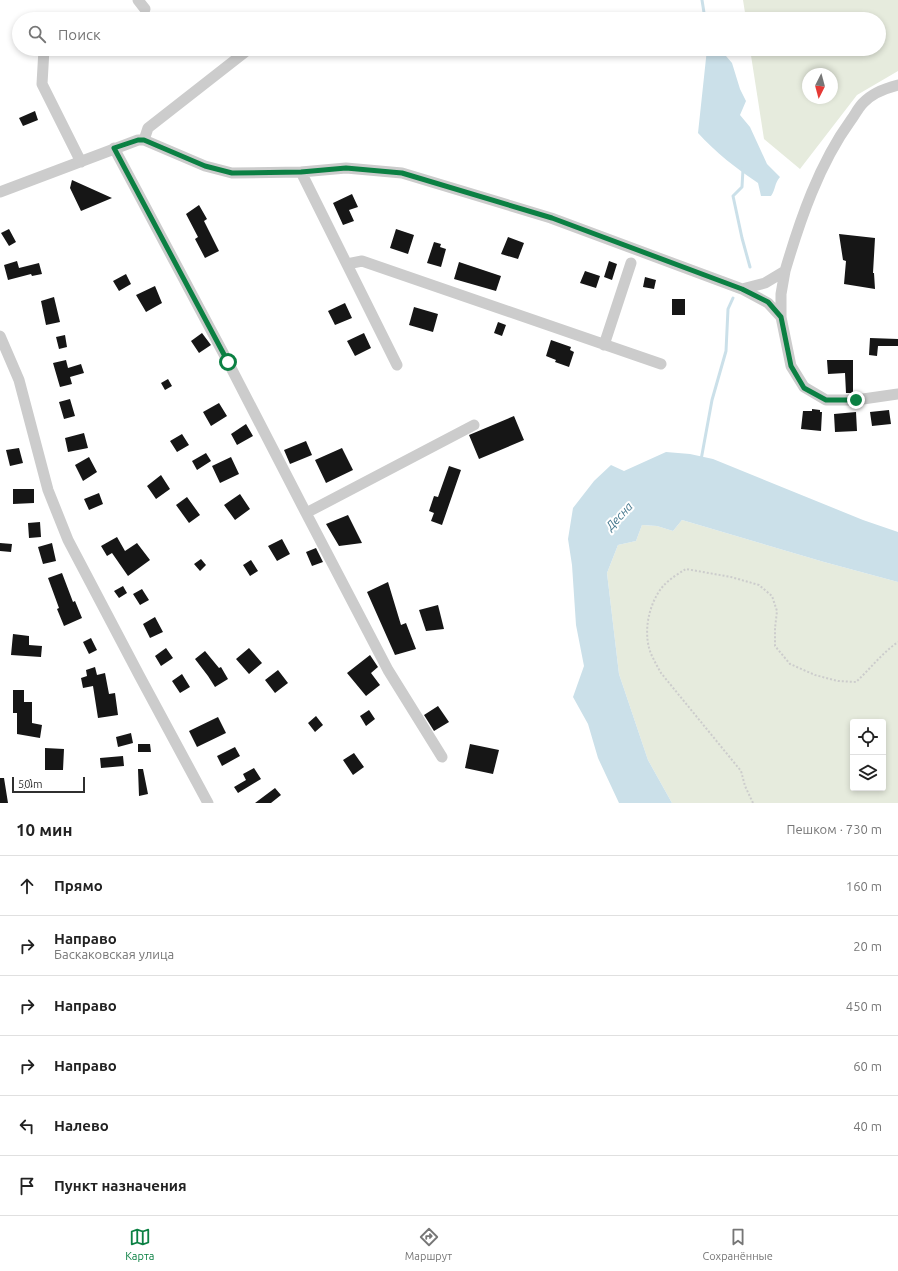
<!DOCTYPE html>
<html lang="ru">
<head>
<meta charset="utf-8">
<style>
	body { margin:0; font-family:Ubuntu,sans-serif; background:#f6f6f6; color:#222 }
	.controls { position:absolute; right:12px; bottom:12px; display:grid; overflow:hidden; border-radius:4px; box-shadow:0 2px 6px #0003 }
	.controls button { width:36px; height:36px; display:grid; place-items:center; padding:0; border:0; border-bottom:1px solid #e0e0e0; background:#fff; color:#222; font:20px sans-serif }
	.compass { position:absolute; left:802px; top:68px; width:36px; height:36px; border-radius:50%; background:#fff; box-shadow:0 2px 6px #0003; rotate:186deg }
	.scale { position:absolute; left:12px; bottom:10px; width:73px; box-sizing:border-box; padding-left:4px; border:2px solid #2f2f2f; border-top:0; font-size:11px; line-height:14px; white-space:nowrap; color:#2f2f2f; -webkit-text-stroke:3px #fff; paint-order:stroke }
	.stop { position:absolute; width:12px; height:12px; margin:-9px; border:3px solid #0b8043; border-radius:50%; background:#fff }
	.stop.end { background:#0b8043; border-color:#fff; box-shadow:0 1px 4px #0008 }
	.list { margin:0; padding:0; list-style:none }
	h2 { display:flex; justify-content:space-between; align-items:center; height:52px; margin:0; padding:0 16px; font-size:17px }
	h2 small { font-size:13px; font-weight:400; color:#767676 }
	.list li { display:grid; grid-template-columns:26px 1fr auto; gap:12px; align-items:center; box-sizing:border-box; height:60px; padding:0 16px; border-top:1px solid #e0e0e0 }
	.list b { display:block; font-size:15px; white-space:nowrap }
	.list p { margin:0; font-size:13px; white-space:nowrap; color:#767676 }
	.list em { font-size:13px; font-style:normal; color:#767676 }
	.icon { flex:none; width:22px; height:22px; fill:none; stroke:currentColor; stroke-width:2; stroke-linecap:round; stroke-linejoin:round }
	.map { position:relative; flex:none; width:898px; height:803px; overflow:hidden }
	.search { position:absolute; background:#fff; box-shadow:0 2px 6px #0003; left:12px; right:12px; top:12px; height:44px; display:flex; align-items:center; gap:10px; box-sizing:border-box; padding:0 14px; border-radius:22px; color:#767676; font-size:15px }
	.sheet { height:412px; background:#fff }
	nav { display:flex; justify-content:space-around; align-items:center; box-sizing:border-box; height:56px; border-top:1px solid #e0e0e0; background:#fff; font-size:11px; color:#767676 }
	nav a { display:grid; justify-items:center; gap:2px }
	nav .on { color:#0b8043 }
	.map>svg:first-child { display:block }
</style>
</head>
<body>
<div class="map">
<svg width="898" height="803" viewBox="0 0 898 803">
	<rect width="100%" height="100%" fill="#fff"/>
	<!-- green -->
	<path fill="#e6ebdd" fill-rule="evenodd" d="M743,0H898V71L857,95L800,169L764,139L750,49H879V19H746ZM808,74H832V98H808Z
		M682,520L824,562L898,582V803H672L648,760L619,674L607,573L618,545L636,541L642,525L657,526L673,531ZM853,722H883V788H853Z"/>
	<!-- water -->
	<path fill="#cbe0e9" d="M707,49H726V56L732,63L740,89L746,101L740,115L750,127L767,164L780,177C774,184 776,189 771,196H761L758,183C737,169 715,152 698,133Z
		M666,452L690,454L713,459L863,520L898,532V582L824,562L682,520L673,531L657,526L642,525L636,541L618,545L607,573L619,674L648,760L672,803H619L598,758L588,724L573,697L584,666L576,625L572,565L568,539L573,508L594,481L611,465L624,471Z"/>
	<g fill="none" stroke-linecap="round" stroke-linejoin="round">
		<!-- stream -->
		<path stroke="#cbe0e9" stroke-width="3" d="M702,0L705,19
			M743,169L742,187L733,196L742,238L750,267
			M701,460L712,400L726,351L728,309L733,298"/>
	</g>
	<!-- building -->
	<path fill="#161616" d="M35,111L38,120L23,126L19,118Z
		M72,180L112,198L81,211L70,188Z
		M352,194L358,207L349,210L354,221L343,225L333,203Z
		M199,205L207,219L204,221L219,251L205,258L195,239L198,237L186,214Z
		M9,229L16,242L9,246L1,233Z
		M396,229L414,235L408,254L390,248Z
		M839,234L875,238L873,273H874L875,289L844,284L846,261L843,260Z
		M508,237L524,243L518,259L501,254Z
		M434,242L441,244L440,247L446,249L441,267L427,263Z
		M17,261L19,268L39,263L42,274L32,276L31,274L8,280L4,265Z
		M609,261L617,264L612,280L604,277Z
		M459,262L501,276L496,291L454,279Z
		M585,271L600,276L596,288L580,283Z
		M126,274L131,284L119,291L113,281Z
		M645,277L656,280L654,289L643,287Z
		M155,286L162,303L146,312L136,295Z
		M54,297L60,322L46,325L41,301Z
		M672,299H685V315H672Z
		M345,303L352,318L335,325L328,311Z
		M414,307L438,314L433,332L409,325Z
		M498,322L506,325L502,336L494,333Z
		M202,333L211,345L199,353L191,341Z
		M364,333L371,348L355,356L347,341Z
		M65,335L67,347L59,349L56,337Z
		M870,338L898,339V346H878L877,356L869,355Z
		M551,340L571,347L570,350L574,352L569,367L555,362L556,360L546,356Z
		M66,360L68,368L81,364L84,373L70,377L72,384L60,387L53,363Z
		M827,360H853V393H846L845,373L828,374Z
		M168,379L172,386L165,390L161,383Z
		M70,399L75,416L64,419L59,402Z
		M219,403L227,416L211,426L203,412Z
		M812,409L820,410V412H822L821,431L801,429L803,411H812Z
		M889,410L891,424L872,426L870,412Z
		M856,412L857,431L835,432L834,414Z
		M514,416L524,440L479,459L469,435Z
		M246,424L253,436L237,445L231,434Z
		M84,433L88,448L68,452L65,438Z
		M182,434L189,445L177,452L170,441Z
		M306,441L312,455L290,464L284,450Z
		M19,448L23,463L10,466L6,450Z
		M342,448L353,470L326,483L315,460Z
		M206,453L211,461L197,470L192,461Z
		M89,457L97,472L83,481L75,465Z
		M231,457L239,474L220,483L212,466Z
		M449,466L461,470L442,525L431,521L434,513L429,511L434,496L438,497Z
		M161,475L170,489L156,499L147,486Z
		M13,489H34V503L13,504Z
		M99,493L103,504L89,510L84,499Z
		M240,494L250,509L235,520L224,505Z
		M187,497L200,515L189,523L176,505Z
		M348,515L362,543L339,546L326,524Z
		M40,522L41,537L29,538L28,523Z
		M117,537L125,551L137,543L150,560L128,576L112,553L107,556L101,546Z
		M282,539L290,554L277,561L268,546Z
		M0,543L12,544L11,552L0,551Z
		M52,543L56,561L43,564L38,547Z
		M316,548L323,562L312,566L306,552Z
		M201,559L206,565L200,571L194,564Z
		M251,560L258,571L250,576L243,565Z
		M62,573L73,602L75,601L82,618L64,626L57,609L59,608L48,578Z
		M388,582L401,625L406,623L416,649L395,655L367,592Z
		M123,586L127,593L119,598L114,591Z
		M142,589L149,600L140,605L133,594Z
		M438,605L444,629L426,631L419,610Z
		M155,617L163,632L150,638L143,624Z
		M13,634L29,636V645L42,646L41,657L11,655Z
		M91,638L97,650L89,654L83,642Z
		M166,648L173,658L161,666L155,656Z
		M249,648L262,663L249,674L236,659Z
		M205,651L219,668L221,667L228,679L215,687L208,676L195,659Z
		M370,655L378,667L371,673L380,685L366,696L347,673Z
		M95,667L97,675L105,673L109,694L115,693L118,715L98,718L93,686L83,688L81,678L87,676L86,670Z
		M278,670L288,683L275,693L265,680Z
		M182,674L190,687L180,693L172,681Z
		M13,690H24V702H32V723L42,725L40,738L17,734V713H13Z
		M438,706L449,722L434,731L424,715Z
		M369,710L375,719L366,726L360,716Z
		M316,716L323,725L315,732L308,723Z
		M218,717L226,733L197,747L189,731Z
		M131,733L133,743L118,747L116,737Z
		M138,744H150L151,752H138Z
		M470,744L499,750L493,774L465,768Z
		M235,747L240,756L222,766L217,756Z
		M45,748L64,749L63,770H45Z
		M354,753L364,767L353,775L343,760Z
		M123,756L124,766L101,768L100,758Z
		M254,768L261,779L238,793L234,787L246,780L243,774Z
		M138,769H143L148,794L139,796Z
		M0,778H4L8,803H0Z
		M31,779L33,787L24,789L22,781Z
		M275,788L281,795L271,803H255Z"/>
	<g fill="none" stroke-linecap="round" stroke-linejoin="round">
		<!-- path -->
		<path stroke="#ccc" stroke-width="2" stroke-dasharray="2 2" stroke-linecap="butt" d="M753,803L745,786L741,771L661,673C658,668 655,662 652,656C642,635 648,603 664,585C670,579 679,573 686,569L731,577L759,585L772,596L777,611L775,628V646L790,664L815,675L838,681L856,682C870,669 882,653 898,642"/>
		<!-- minor -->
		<path stroke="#ccc" stroke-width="11" d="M138,0L145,9
			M44,49L42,84L81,162
			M144,140L148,128L249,49
			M114,148L228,362L306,513L474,425
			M301,172L397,365
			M0,192L138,140H144L205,166L232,173L301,172L346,168L402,173L551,218L742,289L768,303L781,317
			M347,264L362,261L661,364
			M785,271L781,294V317L791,366L804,387L826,400H856L898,394
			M742,289L765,283L785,271C800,220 819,164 851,120C855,115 858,108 863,103C872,93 886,88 898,85
			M0,336L19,380L48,490L68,540L139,675L208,803
			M604,345L631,263
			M306,513L388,670L442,757"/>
	</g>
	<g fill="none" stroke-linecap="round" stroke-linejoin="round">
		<!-- route -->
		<path stroke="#0b8043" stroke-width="5" d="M228,362L114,148L138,140H144L205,166L232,173L301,172L346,168L402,173L552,218L742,289L768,302L781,317L791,366L804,388L826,400H856"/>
	</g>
	<g text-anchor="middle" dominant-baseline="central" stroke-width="4" stroke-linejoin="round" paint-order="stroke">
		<!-- water labels -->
		<g font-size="12" font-style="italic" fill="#42758b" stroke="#fff">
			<text transform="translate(619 516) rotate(-47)">Десна</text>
		</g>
	</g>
</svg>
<div class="controls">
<button><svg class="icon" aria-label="locate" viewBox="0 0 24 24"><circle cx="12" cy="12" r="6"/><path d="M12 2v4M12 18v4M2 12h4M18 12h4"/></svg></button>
<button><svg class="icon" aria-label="layers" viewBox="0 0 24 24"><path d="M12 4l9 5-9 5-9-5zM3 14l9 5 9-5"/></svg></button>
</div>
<svg class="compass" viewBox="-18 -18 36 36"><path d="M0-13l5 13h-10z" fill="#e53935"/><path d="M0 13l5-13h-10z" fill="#767676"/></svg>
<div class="scale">50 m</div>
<div class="stop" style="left:228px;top:362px"></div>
<div class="stop end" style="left:856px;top:400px"></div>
<div class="search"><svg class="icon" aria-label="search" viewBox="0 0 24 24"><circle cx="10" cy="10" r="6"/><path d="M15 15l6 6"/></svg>Поиск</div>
</div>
<section class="sheet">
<h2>10 мин<small>Пешком · 730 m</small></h2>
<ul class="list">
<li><svg class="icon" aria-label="ahead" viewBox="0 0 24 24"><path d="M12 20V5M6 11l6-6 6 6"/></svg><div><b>Прямо</b></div><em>160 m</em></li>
<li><svg class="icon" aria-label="right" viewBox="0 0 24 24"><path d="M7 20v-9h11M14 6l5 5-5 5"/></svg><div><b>Направо</b><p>Баскаковская улица</p></div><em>20 m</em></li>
<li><svg class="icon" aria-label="right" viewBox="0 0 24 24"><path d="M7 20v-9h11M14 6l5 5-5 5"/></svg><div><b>Направо</b></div><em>450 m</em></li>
<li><svg class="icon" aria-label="right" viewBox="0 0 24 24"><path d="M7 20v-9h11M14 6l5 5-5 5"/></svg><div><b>Направо</b></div><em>60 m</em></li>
<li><svg class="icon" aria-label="left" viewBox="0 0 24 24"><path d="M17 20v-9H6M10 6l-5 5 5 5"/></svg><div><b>Налево</b></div><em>40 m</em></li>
<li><svg class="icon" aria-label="arrive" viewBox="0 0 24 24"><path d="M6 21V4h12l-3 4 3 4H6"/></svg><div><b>Пункт назначения</b></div></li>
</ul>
</section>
<nav>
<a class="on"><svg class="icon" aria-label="map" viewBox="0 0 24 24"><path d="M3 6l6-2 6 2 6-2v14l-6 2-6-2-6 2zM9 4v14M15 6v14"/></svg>Карта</a>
<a><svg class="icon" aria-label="directions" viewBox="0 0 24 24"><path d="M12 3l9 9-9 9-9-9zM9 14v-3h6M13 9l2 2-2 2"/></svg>Маршрут</a>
<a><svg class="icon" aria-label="saved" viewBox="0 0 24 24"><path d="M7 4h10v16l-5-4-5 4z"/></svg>Сохранённые</a>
</nav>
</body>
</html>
